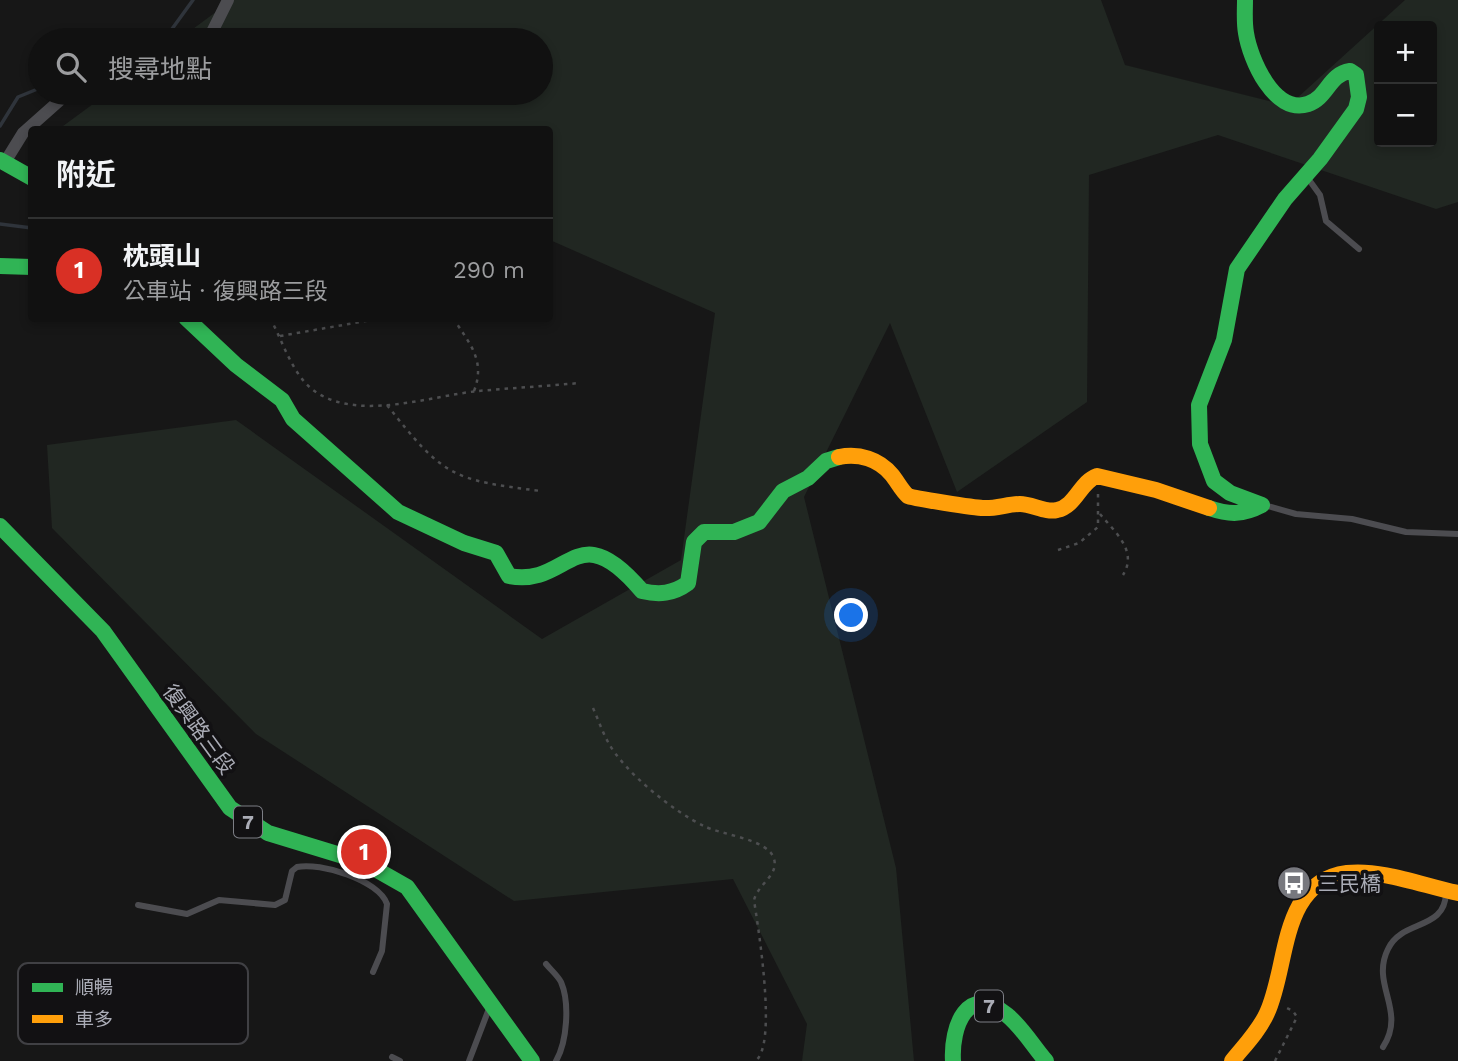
<!DOCTYPE html>
<html lang="zh-TW">
<head>
<meta charset="utf-8">
<style>
	body { margin:0; font-family:"Work Sans","Noto Sans TC",sans-serif; background:#1e1f1f; color:#f1f3f6 }
	.controls { position:absolute; right:21px; top:21px; display:grid; overflow:hidden; border-radius:7px; box-shadow:0 4px 10px #0003 }
	.controls button { width:63px; height:63px; display:grid; place-items:center; padding:0; border:0; border-bottom:2px solid #303131; background:#111; color:#f1f3f6; font:35px sans-serif }
	.you { position:absolute; left:852px; top:616px; width:24px; height:24px; margin:-18px; border:5px solid #fff; border-radius:50%; background:#1a73e8; box-shadow:0 0 0 10px #1a73e833 }
	.badge { display:grid; place-items:center; width:46px; height:46px; border-radius:50%; background:#d93025; color:#fff; font-size:23px; font-weight:700 }
	.pin { position:absolute; translate:-50% -50%; border:4px solid #fff; box-shadow:0 2px 7px #0006 }
	.list { margin:0; padding:0; list-style:none }
	h2 { display:flex; justify-content:space-between; align-items:center; height:91px; margin:0; padding:0 28px; font-size:30px }
	h2 small { font-size:23px; font-weight:400; color:#9c9d9f }
	.list li { display:grid; grid-template-columns:46px 1fr auto; gap:21px; align-items:center; box-sizing:border-box; height:105px; padding:0 28px; border-top:2px solid #303131 }
	.list b { display:block; font-size:26px; white-space:nowrap }
	.list p { margin:0; font-size:23px; white-space:nowrap; color:#9c9d9f }
	.list em { font-size:23px; font-style:normal; color:#9c9d9f }
	.icon { flex:none; width:38px; height:38px; fill:none; stroke:currentColor; stroke-width:2; stroke-linecap:round; stroke-linejoin:round }
	.map { position:relative; flex:none; width:1458px; height:1061px; overflow:hidden }
	.search { position:absolute; background:#111; box-shadow:0 4px 10px #0003; left:28px; top:28px; width:525px; height:77px; display:flex; align-items:center; gap:18px; box-sizing:border-box; padding:0 24px; border-radius:38px; color:#9c9d9f; font-size:26px }
	.panel { position:absolute; background:#111; box-shadow:0 4px 10px #0003; left:28px; top:126px; width:525px; height:196px; border-radius:7px }
	.map>svg:first-child { display:block }
</style>
</head>
<body>
<div class="map">
<svg width="1458" height="1061" viewBox="0 0 1458 1061">
	<rect width="100%" height="100%" fill="#171717"/>
	<!-- green -->
	<path fill="#212722" fill-rule="evenodd" d="M232,0H1101L1125,65L1285,105L1296,99L1405,0H1458V202L1436,209L1218,135L1089,175L1087,402L957,492L890,323L804,497L896,868L914,1061H802L807,1024L733,879L514,901L256,734L52,528L47,445L236,420L542,639L681,560L715,313L550,240V130L59,129L108,93H541V40H178ZM1379,26H1432V142H1379Z"/>
	<g fill="none" stroke-linecap="round" stroke-linejoin="round">
		<!-- stream -->
		<path stroke="#2f343b" stroke-width="3.5" d="M164,40L193,0
			M0,126L18,97L40,88
			M0,224L32,228"/>
		<!-- path -->
		<path stroke="#4d4e50" stroke-width="2.5" stroke-dasharray="3.5 5" stroke-linecap="butt" d="M550,298V306
			M270,318C284,343 293,379 319,394C363,420 431,396 478,391C512,388 546,386 580,383
			M453,318C469,343 486,360 474,391
			M280,336L383,318
			M387,405C443,476 451,480 541,491
			M1100,514C1115,532 1138,551 1123,575
			M1058,550L1079,543L1098,527V489
			M593,708C598,719 602,731 608,742C624,772 674,812 704,826C721,835 769,839 774,859C779,875 758,884 754,900C758,927 778,1047 755,1061
			M1275,1061L1297,1017L1293,1011L1285,1007"/>
		<!-- lane -->
		<path stroke="#4c4c50" stroke-width="6" d="M1307,177L1320,195L1326,221L1359,249
			M1264,505L1296,514L1352,519L1406,532L1458,534
			M138,905L187,914L219,900L275,905L285,900L292,871L297,867C320,862 379,880 387,904L382,951L373,972
			M546,964C551,970 558,976 561,982C570,1003 567,1042 556,1061
			M1383,1047C1407,1010 1370,985 1388,949C1402,919 1445,931 1446,893
			M392,1057L400,1061
			M469,1061L490,1006"/>
		<!-- street -->
		<path stroke="#4c4c50" stroke-width="12" d="M208,40L228,0
			M5,162L23,133L68,93"/>
		<!-- fast -->
		<path stroke="#30b455" stroke-width="16" d="M0,160L32,178
			M0,266L32,267
			M186,318L236,365L282,400L293,419L398,512L464,543L496,553L509,576C570,588 575,512 642,591C659,595 673,594 688,583L694,542L704,532H734L759,522L783,491L808,478L826,461L839,457
			M1209,508C1230,515 1243,515 1262,505L1230,493L1214,481L1200,444L1199,405L1224,340L1237,269L1285,199L1320,159L1356,109L1359,97L1356,75L1350,71C1329,74 1327,98 1308,104C1274,115 1250,59 1246,33C1244,22 1245,11 1245,0
			M0,526L103,631L230,808L268,833L363,862L407,887L532,1061
			M953,1061C951,1027 967,982 1007,1015C1022,1027 1033,1046 1046,1061"/>
		<!-- slow -->
		<path stroke="#ff9f0a" stroke-width="16" d="M839,457C859,453 879,459 892,475C897,481 902,491 908,496C912,498 975,508 983,508C995,509 1008,504 1020,504C1032,504 1046,513 1057,510C1076,506 1080,482 1097,476L1156,490L1209,508
			M1232,1061C1244,1046 1259,1031 1267,1013C1289,966 1279,882 1347,873C1382,869 1424,886 1458,893"/>
	</g>
	<!-- icons -->
	<defs>
		<g id="bus-disc" transform="scale(1.75)"><circle r="9.5" fill="#77787e" stroke="#121113"/><path d="M-5-6H5V4H4V6H2V4H-2V6H-4V4H-5ZM-3.5-4V0h7V-4ZM-3.5 1.2v1.5H-2V1.2ZM2 1.2v1.5H3.5V1.2Z" fill="#fff"/></g>
	</defs>
	<g fill-rule="evenodd">
		<use href="#bus-disc" x="1294" y="883"/>
	</g>
	<g text-anchor="middle" dominant-baseline="central" stroke-width="7" stroke-linejoin="round" paint-order="stroke">
		<!-- shield labels -->
		<g fill="#121113" stroke="#7c7e85" stroke-width="2">
			<rect x="234" y="806.5" width="28" height="31" rx="5"/>
			<rect x="975" y="990.5" width="28" height="31" rx="5"/>
		</g>
		<g font-size="19" font-weight="bold" fill="#aaacb6">
			<text x="248" y="822">7</text>
			<text x="989" y="1006">7</text>
		</g>
		<!-- street labels -->
		<g font-size="21" fill="#aaacb6" stroke="#121113">
			<text transform="translate(199 729) rotate(54)">復興路三段</text>
		</g>
		<!-- poi labels -->
		<g font-size="21" fill="#aaacb6" stroke="#121113" text-anchor="start">
			<text x="1318" y="883">三民橋</text>
		</g>
	</g>
	<!-- legend -->
	<rect x="18" y="963" width="230" height="81" rx="10" fill="#121113" stroke="#404044" stroke-width="2"/>
	<rect x="32" y="983" width="31" height="9" fill="#30b455"/>
	<rect x="32" y="1015" width="31" height="8" fill="#ff9f0a"/>
	<g font-size="19" fill="#aaacb6">
		<text x="75" y="994">順暢</text>
		<text x="75" y="1026">車多</text>
	</g>
</svg>
<div class="controls">
<button>+</button>
<button>−</button>
</div>
<div class="you"></div>
<div class="pin badge" style="left:364px;top:852px">1</div>
<div class="search"><svg class="icon" aria-label="search" viewBox="0 0 24 24"><circle cx="10" cy="10" r="6"/><path d="M15 15l6 6"/></svg>搜尋地點</div>
<section class="panel">
<h2>附近<small></small></h2>
<ul class="list">
<li><span class="badge">1</span><div><b>枕頭山</b><p>公車站 · 復興路三段</p></div><em>290 m</em></li>
</ul>
</section>
</div>
</body>
</html>
